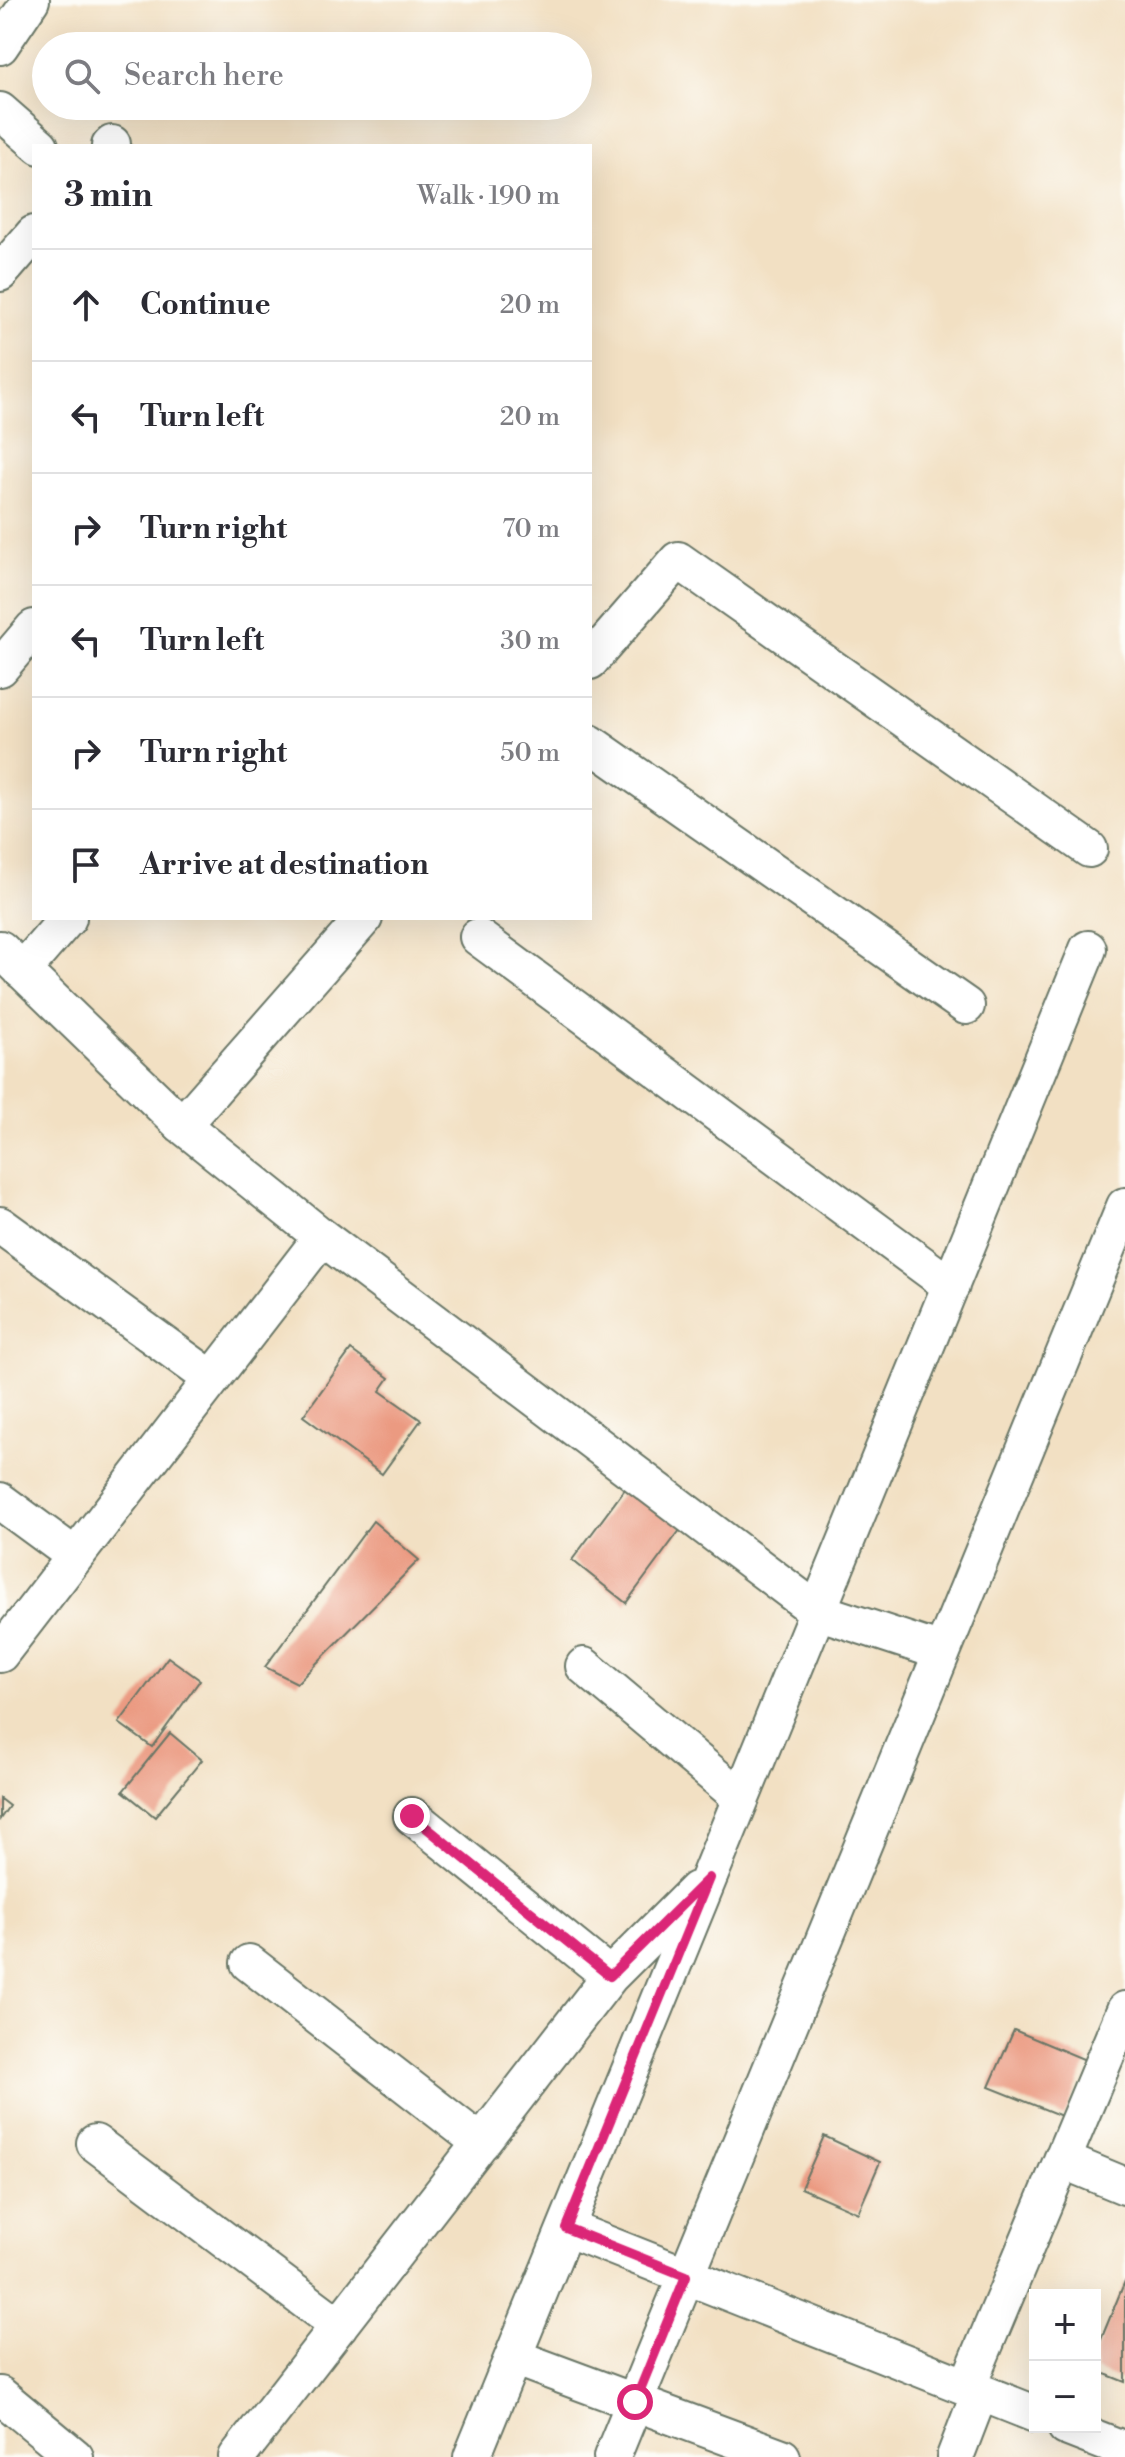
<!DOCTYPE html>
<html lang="en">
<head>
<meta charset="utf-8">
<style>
	body { margin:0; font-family:"Libre Bodoni",serif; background:#f2f2f3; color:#2b2b33 }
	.controls { position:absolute; right:24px; bottom:24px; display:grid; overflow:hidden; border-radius:0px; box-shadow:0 8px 32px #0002 }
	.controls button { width:72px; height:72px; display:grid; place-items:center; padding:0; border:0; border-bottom:2px solid #e1e1e2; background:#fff; color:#2b2b33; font:40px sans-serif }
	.stop { position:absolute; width:24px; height:24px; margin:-18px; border:6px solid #db2777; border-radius:50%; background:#fff }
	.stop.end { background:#db2777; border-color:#fff; box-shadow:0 2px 8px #0008 }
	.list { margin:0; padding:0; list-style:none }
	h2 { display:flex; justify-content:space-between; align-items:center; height:104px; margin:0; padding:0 32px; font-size:34px }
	h2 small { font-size:26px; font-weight:400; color:#7c7c81 }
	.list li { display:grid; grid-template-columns:52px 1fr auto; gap:24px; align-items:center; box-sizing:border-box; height:112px; padding:0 32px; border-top:2px solid #e1e1e2 }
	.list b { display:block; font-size:30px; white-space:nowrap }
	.list em { font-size:26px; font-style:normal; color:#7c7c81 }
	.icon { flex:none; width:44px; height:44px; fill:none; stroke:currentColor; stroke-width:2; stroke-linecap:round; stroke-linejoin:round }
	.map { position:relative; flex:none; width:1125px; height:2457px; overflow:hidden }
	.search { position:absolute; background:#fff; box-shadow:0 8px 32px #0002; left:32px; top:32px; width:560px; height:88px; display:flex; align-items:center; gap:20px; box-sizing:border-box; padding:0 28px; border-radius:44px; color:#7c7c81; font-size:30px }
	.panel { position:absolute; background:#fff; box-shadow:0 8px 32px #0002; left:32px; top:144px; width:560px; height:776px; border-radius:0px }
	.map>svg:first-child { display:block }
</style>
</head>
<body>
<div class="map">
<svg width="1125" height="2457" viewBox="0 0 1125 2457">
	<rect width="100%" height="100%" fill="#fdfcf7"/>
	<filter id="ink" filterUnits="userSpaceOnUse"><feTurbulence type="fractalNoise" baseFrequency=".0125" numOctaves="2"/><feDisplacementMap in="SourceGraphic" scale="16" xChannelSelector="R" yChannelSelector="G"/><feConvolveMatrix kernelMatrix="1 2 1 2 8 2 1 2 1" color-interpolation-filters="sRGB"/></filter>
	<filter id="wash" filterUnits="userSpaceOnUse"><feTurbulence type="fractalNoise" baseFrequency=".006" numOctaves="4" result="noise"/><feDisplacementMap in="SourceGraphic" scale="32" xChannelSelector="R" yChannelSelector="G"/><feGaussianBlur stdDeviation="1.8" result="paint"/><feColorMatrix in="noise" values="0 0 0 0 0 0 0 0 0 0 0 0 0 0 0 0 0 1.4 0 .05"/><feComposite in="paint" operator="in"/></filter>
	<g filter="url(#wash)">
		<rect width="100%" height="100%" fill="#f2e0c3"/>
		<g id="blocks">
			<!-- building -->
			<path fill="#eb9a81" d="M351,1350L389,1378L380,1391L421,1420L382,1474L303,1416Z
				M628,1485L683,1526L626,1603L572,1560Z
				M373,1521L419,1560L297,1683L265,1667Z
				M168,1657L200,1680L152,1747L119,1723Z
				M170,1733L202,1760L155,1817L123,1791Z
				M0,1799L9,1806L0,1819Z
				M1014,2030L1088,2061L1064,2117L989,2087Z
				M824,2136L880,2162L858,2213L801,2188Z
				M1125,2281V2382L1095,2370V2354Z"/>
		</g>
	</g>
	<g filter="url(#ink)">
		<use href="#blocks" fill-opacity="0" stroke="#697666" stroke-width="2"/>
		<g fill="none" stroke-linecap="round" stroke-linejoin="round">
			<!-- minor casing -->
			<g stroke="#697666" stroke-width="40">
				<path id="minor" d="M0,46L31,0
					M0,111L40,146
					M110,146L112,144
					M0,273L34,234
					M590,661L678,560L1089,849
					M0,668L34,628
					M590,743L966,1006
					M478,937L951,1286
					M0,949L182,1125L322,1237L817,1611L942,1652
					M22,971L68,918
					M182,1125L364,918
					M0,1225L212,1379
					M0,1501L75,1556
					M0,1654L322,1237
					M584,1666L741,1798
					M412,1816L610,1976
					M249,1963L481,2143
					M95,2143L339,2326
					M1062,2160L1125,2186
					M566,2228L1035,2414
					M513,2357L782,2457
					M967,2387L1125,2010
					M0,2395L75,2457
					M1066,2427L1125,2450
					M237,2457L610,1976L696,1890
					M472,2457L1088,949
					M612,2457L1125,1206
					M955,2457L980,2392"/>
			</g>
			<!-- minor -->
			<use href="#minor" stroke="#fff" stroke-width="36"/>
		</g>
	</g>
	<g fill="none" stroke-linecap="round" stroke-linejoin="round" filter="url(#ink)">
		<!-- route -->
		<path stroke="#db2777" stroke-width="10" d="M412,1816L610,1976L709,1878L566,2228L686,2276L635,2402"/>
	</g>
</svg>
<div class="controls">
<button>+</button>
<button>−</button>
</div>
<div class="stop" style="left:635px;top:2402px"></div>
<div class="stop end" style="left:412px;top:1816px"></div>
<div class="search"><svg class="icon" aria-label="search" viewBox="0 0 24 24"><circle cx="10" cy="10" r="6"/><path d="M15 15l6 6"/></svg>Search here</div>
<section class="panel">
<h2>3 min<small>Walk · 190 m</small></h2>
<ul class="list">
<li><svg class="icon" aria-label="ahead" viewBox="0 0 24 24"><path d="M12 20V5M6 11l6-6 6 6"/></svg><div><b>Continue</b></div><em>20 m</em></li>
<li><svg class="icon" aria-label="left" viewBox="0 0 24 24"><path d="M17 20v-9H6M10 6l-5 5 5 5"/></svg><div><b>Turn left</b></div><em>20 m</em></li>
<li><svg class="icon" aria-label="right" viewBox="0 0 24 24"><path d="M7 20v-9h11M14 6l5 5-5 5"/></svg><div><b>Turn right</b></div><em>70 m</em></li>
<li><svg class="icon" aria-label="left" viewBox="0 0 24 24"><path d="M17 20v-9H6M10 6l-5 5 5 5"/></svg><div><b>Turn left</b></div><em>30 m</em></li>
<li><svg class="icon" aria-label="right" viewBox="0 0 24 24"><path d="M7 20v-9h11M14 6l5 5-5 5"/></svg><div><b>Turn right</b></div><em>50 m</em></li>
<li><svg class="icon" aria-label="arrive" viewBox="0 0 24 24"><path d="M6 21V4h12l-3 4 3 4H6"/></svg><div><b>Arrive at destination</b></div></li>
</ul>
</section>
</div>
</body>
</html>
